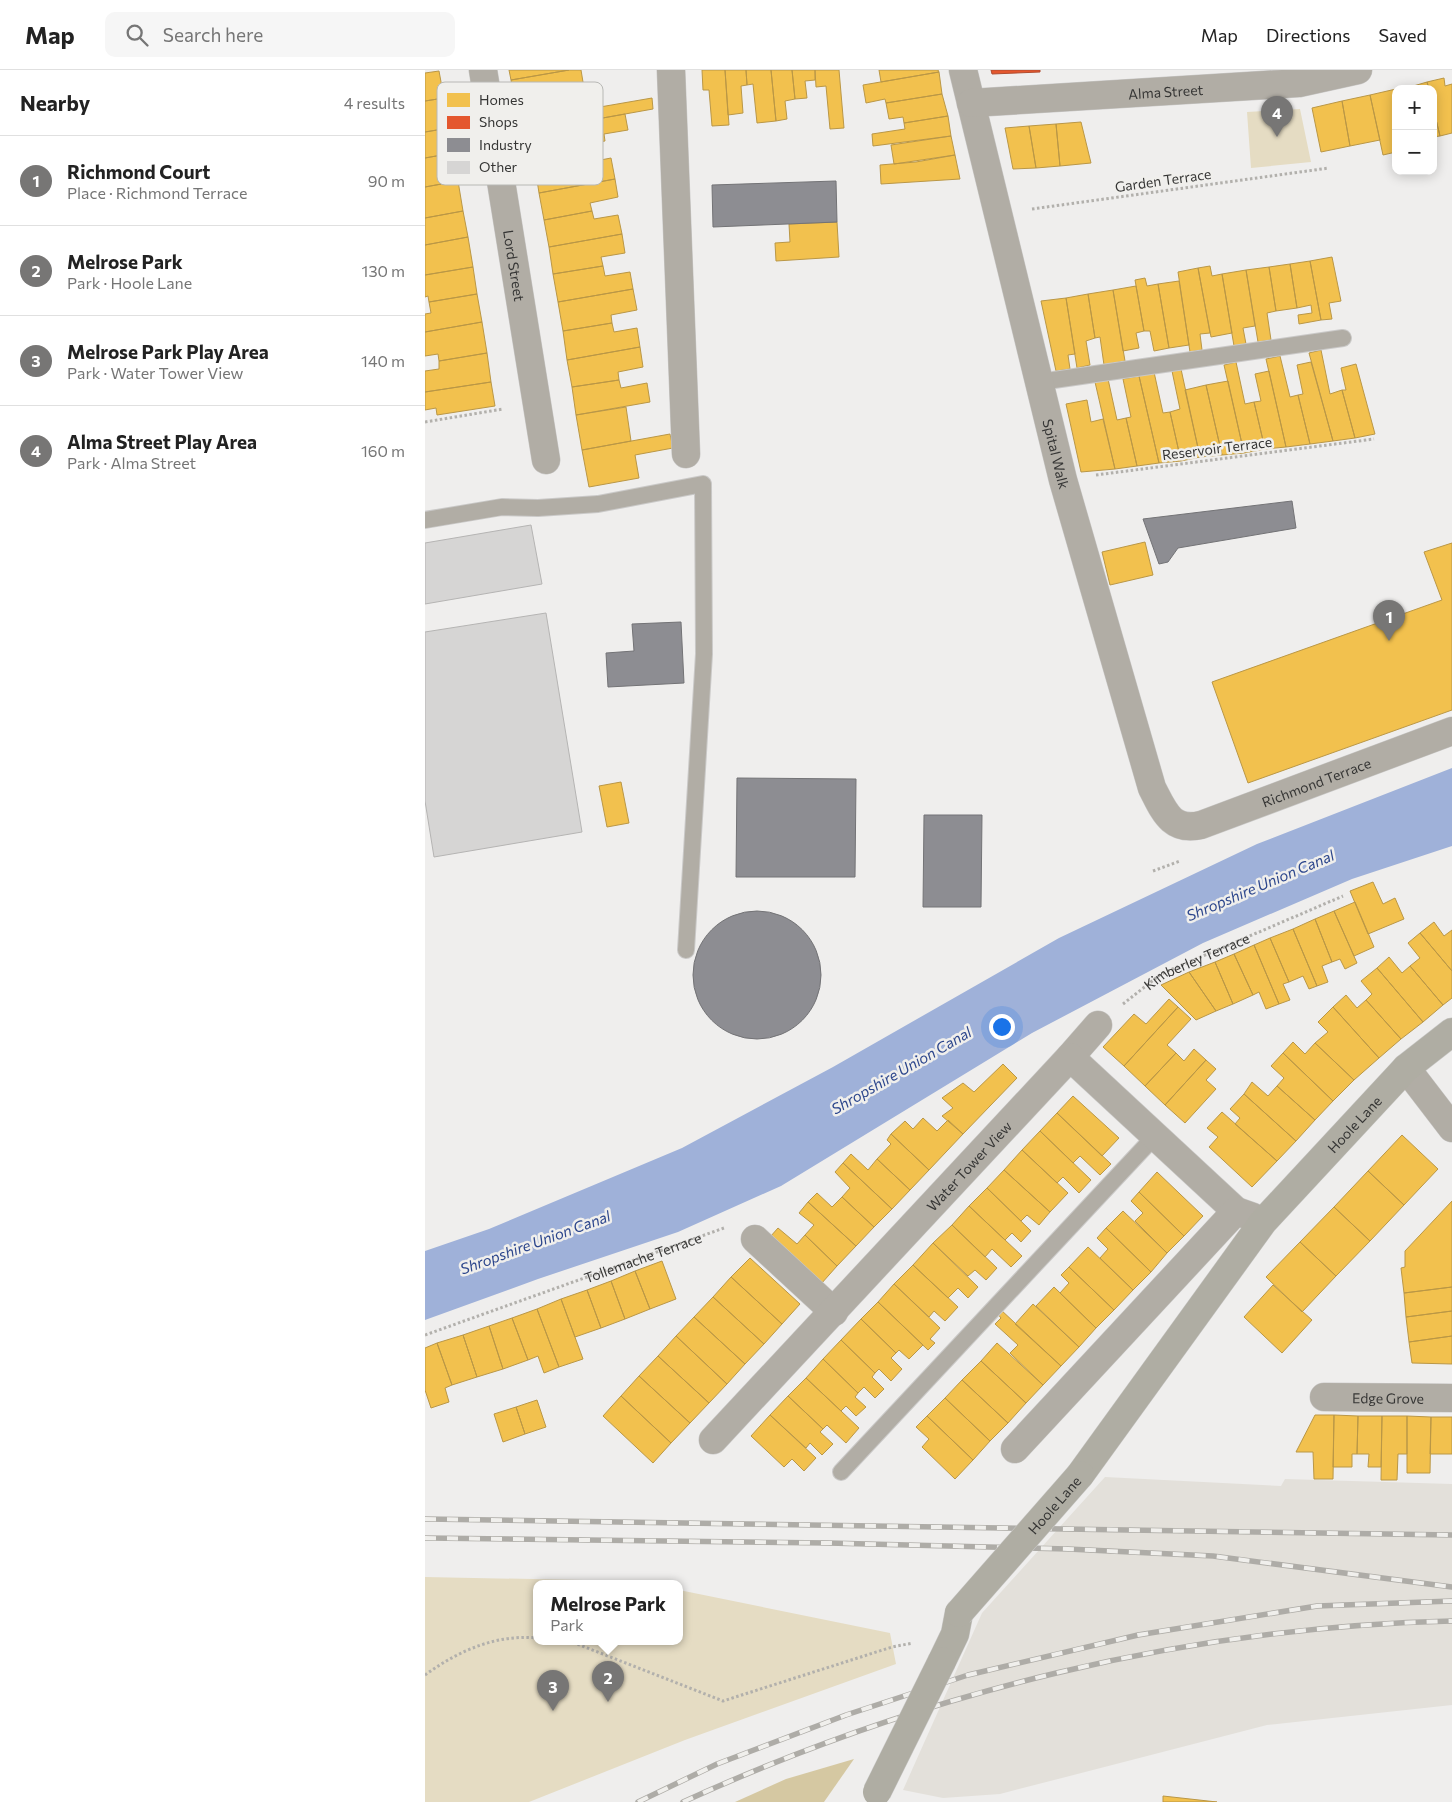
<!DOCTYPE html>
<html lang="en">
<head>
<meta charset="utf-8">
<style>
	body { margin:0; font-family:Commissioner,sans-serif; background:#f6f6f6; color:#222 }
	.controls { position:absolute; right:15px; top:15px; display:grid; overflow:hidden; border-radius:10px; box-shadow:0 2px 12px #0003 }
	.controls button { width:45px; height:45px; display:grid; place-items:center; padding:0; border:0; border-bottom:1px solid #e0e0e0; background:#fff; color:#222; font:25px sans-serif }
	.you { position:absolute; left:576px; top:956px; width:18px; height:18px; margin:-12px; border:4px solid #fff; border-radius:50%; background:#1a73e8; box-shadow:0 0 0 8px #1a73e833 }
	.badge { display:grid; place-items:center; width:32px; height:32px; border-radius:50%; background:#777675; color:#fff; font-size:16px; font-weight:700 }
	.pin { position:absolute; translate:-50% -41px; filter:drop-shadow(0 1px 2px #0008) }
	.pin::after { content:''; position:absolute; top:26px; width:18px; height:15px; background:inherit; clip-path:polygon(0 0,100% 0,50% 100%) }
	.popup { position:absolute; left:108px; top:1510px; width:150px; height:65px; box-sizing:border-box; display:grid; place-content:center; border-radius:10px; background:#fff; filter:drop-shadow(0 1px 4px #0005); font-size:16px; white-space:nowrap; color:#767676 }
	.popup b { font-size:19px; color:#222 }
	.popup::after { content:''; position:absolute; left:50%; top:100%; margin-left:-10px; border:10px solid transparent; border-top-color:#fff }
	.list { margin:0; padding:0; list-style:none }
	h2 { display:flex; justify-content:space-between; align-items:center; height:65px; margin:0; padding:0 20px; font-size:21px }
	h2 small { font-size:16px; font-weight:400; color:#767676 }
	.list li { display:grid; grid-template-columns:32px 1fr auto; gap:15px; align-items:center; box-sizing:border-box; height:90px; padding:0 20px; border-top:1px solid #e0e0e0 }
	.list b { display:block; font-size:19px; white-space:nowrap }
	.list p { margin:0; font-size:16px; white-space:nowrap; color:#767676 }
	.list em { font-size:16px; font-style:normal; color:#767676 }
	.icon { flex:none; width:28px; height:28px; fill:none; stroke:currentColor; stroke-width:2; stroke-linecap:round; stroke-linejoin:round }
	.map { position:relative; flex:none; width:1027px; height:1732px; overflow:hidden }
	header { display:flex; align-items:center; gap:30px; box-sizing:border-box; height:70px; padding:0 25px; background:#fff; border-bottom:1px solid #e0e0e0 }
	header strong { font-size:24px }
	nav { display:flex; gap:28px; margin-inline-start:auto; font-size:18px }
	.search { width:350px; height:45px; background:#f6f6f6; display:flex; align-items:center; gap:12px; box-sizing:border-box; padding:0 18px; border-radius:10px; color:#767676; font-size:19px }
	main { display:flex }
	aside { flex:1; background:#fff }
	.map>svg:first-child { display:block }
</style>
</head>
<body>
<header>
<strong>Map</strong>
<div class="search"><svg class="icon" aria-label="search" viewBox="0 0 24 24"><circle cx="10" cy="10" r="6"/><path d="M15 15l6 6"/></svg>Search here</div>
<nav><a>Map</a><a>Directions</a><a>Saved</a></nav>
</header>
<main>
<aside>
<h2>Nearby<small>4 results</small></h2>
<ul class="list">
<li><span class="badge">1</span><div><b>Richmond Court</b><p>Place · Richmond Terrace</p></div><em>90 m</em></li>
<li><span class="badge">2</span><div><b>Melrose Park</b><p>Park · Hoole Lane</p></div><em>130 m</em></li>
<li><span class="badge">3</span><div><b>Melrose Park Play Area</b><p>Park · Water Tower View</p></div><em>140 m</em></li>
<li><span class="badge">4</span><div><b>Alma Street Play Area</b><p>Park · Alma Street</p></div><em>160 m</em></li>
</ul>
</aside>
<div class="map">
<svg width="1027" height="1732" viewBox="0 0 1027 1732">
	<rect width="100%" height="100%" fill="#efeeed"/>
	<!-- built -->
	<path fill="#e3e0da" d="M680,1407L856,1416L860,1409L1027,1414V1635L842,1655L575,1724L518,1728L478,1720L557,1543Z"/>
	<!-- green -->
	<path fill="#e5dcc3" d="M875,39L886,92L826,98L822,42Z
		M0,1507L209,1511L222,1513H112V1571H254V1520L465,1563L471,1594L260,1670L104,1732H0Z"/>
	<!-- forest -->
	<path fill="#d5c8a2" d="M429,1689L399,1732H310L361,1709Z"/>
	<!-- water -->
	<path fill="#9fb1d9" d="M1027,698V776L927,809L778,873L607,963L356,1116L253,1162L113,1209L0,1250V1181L64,1159L257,1078L408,997L634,868L832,774Z"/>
	<!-- homes -->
	<path fill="#f2c14e" stroke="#ba9746" d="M84,0H144L86,10Z
		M144,0H156L159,18L140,21L142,29L90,38L86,10Z
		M277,0H300L304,55L287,56L284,20H278Z
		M300,0H321L322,15L316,16L318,43L303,45Z
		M321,0H346L351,51L332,53L328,14L322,15Z
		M346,0H367L370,29L360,31L362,49L351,51Z
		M367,0H390V10L380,11L382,28L370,29Z
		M390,0H414L419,58L405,59L401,16L391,17Z
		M454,0H513L514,2L456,12Z
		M14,1L19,28L0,31V3Z
		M514,2L517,24L461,33L460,29L441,33L438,15Z
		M1019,8L1020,16L1027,14V63L1015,66L1008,37V19H1004L1002,12Z
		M1002,12L1004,19H986L985,17Z
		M971,19V82L958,85L945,25Z
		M517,24L523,46L479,53L478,47L464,49L461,33Z
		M945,25L955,70L925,76L917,31Z
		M19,28L24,58L0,62V31Z
		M146,28L147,35L174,30L175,37L227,28L228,39L105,61L100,36Z
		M917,31L925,76L896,82L887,38Z
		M1008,37L1015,66L1008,67Z
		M200,44L203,60L179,64L180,71L156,75L158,83L109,91L105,61Z
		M523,46L526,66L448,76L447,64L480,59L479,53Z
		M656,52L666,93L635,96L631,54Z
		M631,54L635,96L611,98L604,56Z
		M604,56L611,98L588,99L580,58Z
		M24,58L28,83L0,88V62Z
		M526,66L530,85L469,94L466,75Z
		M28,83L33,111L0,117V88Z
		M158,83L160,93L186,88L190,109L114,123L109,91Z
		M530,85L535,109L456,114L455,95L491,92Z
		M190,109L193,127L165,133L167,141L119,150L114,123Z
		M33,111L38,141L0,148V117Z
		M38,141L43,167L0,175V148Z
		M167,141L169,149L193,145L197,164L124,177L119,150Z
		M412,152L414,187L351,191L350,173L365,172L364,154Z
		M197,164L200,183L176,187L178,196L128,204L124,177Z
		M43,167L48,197L0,205V175Z
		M907,187L916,231L904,233L907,249L896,250L885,191Z
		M885,191L896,250L874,254L873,245L887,243L886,235L872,238L865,194Z
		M865,194L872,238L851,241L844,197Z
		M178,196L180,206L205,202L208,219L133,232L128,204Z
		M785,196L787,206L797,204L807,263L786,267L773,198Z
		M48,197L52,224L4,232L3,226L0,227V205Z
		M844,197L851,241L842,243L846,270L833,272L821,200Z
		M773,198L785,263L775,264L777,280L765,282L753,202Z
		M821,200L830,256L818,258L821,274L809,276L797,204Z
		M720,208L722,216L733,214L744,278L729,281L725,261H719L710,210Z
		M754,211L764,275L744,278L733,214Z
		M711,216L719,261L711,263L714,278L698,281L688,220Z
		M208,219L212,240L186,245L187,253L138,261L133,232Z
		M688,220L700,291L679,295L675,267L670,268L663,224Z
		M52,224L57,252L0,262V244L6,243L4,232Z
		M663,224L670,268L661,271L665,295L652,298L641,228Z
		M641,228L650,284L643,285L645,299L631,301L616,231Z
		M57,252L62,283L14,291L13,284L0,286V262Z
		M187,253L189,262L212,258L215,277L142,290L138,261Z
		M215,277L218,297L193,302L194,310L147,317L142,290Z
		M896,280L905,324L917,320L930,368L908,371L884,283Z
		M62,283L66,312L0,322V301L14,299V291Z
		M855,286L865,327L873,325L885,374L861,377L841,289Z
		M811,292L820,334L829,332L840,379L819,383L799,295Z
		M886,292L908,371L885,374L873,325L878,324L872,295Z
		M931,294L950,364L930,368L917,320H921L916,298Z
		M756,299L775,387L756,391L745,342L755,339L747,301Z
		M844,301L861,377L840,379L829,332L836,331L830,304Z
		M729,302L738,343L745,342L756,391L734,393L714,306Z
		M714,306L734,393L712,396L701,348L706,347L698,309Z
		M683,309L692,350L701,348L712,396L690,399L670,312Z
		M194,310L196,318L222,313L225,332L151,345L147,317Z
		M803,311L819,383L797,385L781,315Z
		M66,312L70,336L12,345L11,338L0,340V322Z
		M781,315L797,385L775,387L760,320Z
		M662,330L666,352L678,349L690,399L656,402L641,334Z
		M201,337L206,371L157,380L151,345Z
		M245,364L248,378L210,385L214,408L164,417L157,380Z
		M720,472L728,505L685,515L677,482Z
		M1027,473V640L823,713L787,612L1017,530L999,482Z
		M196,712L204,753L182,757L174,716Z
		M948,812L958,834L970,828L979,849L943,864L925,821Z
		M930,832L949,877L929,886L909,841Z
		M909,841L932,893L920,899L915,889L907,892L890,849Z
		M890,849L907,892L897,896L903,912L892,916L868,859Z
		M1009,852L1019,866L1027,860V901L995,863Z
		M868,859L892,916L884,919L878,906L864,912L845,868Z
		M995,863L1027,901V928L1018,935L985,896L995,888L983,873Z
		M845,868L864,912L858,914L865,930L854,934L829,875Z
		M829,875L854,934L841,939L834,922L828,925L809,884Z
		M809,884L828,925L808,934L790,892Z
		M964,887L977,903L985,896L1018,935L998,952L952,898Z
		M790,892L808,934L791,941L764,902Z
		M952,898L998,952L976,969L941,930L947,924L936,911Z
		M764,902L791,941L771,950L736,915Z
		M921,925L932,938L941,930L976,969L954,988L908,937Z
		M744,929L753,937L699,996L678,977L709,944L721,954Z
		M753,937L766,949L742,975L751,983L720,1016L699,996Z
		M908,937L954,988L929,1010L890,973L903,962L893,952Z
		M868,972L880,984L890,973L929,1010L908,1031L858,983Z
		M769,979L781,990L740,1035L720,1016L751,983L759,991Z
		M858,983L908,1031L890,1050L852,1016L859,1008L846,996Z
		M781,990L791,999L781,1010L791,1019L760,1053L740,1035Z
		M578,994L592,1008L538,1064L517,1046L528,1038L517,1028L538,1013L549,1022Z
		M827,1012L843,1026L852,1016L890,1050L871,1071L819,1024Z
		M819,1024L871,1071L852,1091L810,1054L815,1048L805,1039Z
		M648,1026L694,1068L677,1086L632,1043Z
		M797,1042L852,1091L827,1117L784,1077L793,1067L782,1058Z
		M632,1043L686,1094L675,1105L655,1086L648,1093L615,1061Z
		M498,1048L512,1061L523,1050L538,1064L504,1100L466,1064L480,1051L488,1059Z
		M615,1061L666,1110L654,1123L638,1107L632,1113L597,1080Z
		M466,1064L504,1100L485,1120L452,1089L466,1074L462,1070Z
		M977,1065L1013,1099L979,1135L943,1101Z
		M597,1080L643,1123L625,1142L579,1100Z
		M426,1084L443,1100L452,1089L485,1120L467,1139L418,1093Z
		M418,1093L467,1139L449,1157L417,1127L425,1118L410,1102Z
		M579,1100L625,1142L614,1155L602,1145L596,1151L562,1118Z
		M943,1101L979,1135L945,1171L909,1137Z
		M732,1102L778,1146L759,1166L714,1122Z
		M562,1118L606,1161L596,1172L587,1163L580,1170L544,1136Z
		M714,1122L759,1166L742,1183L710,1151L718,1143L706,1131Z
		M392,1123L407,1137L417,1127L449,1157L431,1176L383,1132Z
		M1027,1131V1217L979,1223L976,1198L980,1197V1181Z
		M383,1132L431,1176L412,1196L380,1165L389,1155L374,1143Z
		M544,1136L597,1186L586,1197L567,1179L560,1187L527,1155Z
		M909,1137L945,1171L911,1206L875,1172Z
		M698,1141L742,1183L726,1202L681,1158Z
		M527,1155L572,1198L561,1210L550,1200L543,1206L508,1173Z
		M353,1158L372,1174L380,1165L412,1196L396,1214L345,1167Z
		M681,1158L726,1202L708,1220L675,1188L683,1179L672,1168Z
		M875,1172L911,1206L877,1242L841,1207Z
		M508,1173L553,1217L543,1228L533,1218L523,1228L488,1195Z
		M663,1177L708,1220L689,1240L644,1197Z
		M325,1188L375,1234L357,1254L306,1207Z
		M237,1191L251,1229L225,1239L210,1201Z
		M488,1195L533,1237L520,1251L509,1241L504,1247L469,1214Z
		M644,1197L689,1240L671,1258L635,1223L644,1213L636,1205Z
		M210,1201L225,1239L200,1249L186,1211Z
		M306,1207L357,1254L339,1274L288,1227Z
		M186,1211L200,1249L176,1258L162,1220Z
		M469,1214L515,1258L505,1269L510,1273L503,1280L453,1232Z
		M848,1215L887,1250L857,1283L819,1247Z
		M629,1217L671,1258L654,1277L611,1236Z
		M1027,1217V1241L981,1247L979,1223Z
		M162,1220L176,1258L150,1267L136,1229Z
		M288,1227L339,1274L320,1294L269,1247Z
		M136,1229L158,1289L134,1297L112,1239Z
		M453,1232L498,1275L484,1289L474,1280L471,1283L436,1249Z
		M608,1234L654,1277L636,1296L590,1254Z
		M112,1239L134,1297L119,1303L113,1286L103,1290L87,1248Z
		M575,1239L636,1296L618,1315L585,1283L593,1275L570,1254L576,1248L572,1243Z
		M1027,1241V1266L984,1272L981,1247Z
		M269,1247L320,1294L302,1314L251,1266Z
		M87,1248L103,1290L78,1299L64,1256Z
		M436,1249L471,1283L466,1288L477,1299L466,1311L454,1299L450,1303L416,1270Z
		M64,1256L78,1299L52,1307L38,1265Z
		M38,1265L52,1307L27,1315L12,1273Z
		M251,1266L302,1314L284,1333L233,1286Z
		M1027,1266V1294L987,1293L984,1272Z
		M416,1270L450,1303L447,1307L459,1319L450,1328L439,1317L433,1323L398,1289Z
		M12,1273L27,1315L20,1318L24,1332L6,1338L0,1320V1278Z
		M572,1273L618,1315L601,1333L556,1291Z
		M233,1286L284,1333L265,1353L214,1306Z
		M398,1289L433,1323L430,1327L441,1337L431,1346L421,1336L416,1341L381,1308Z
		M556,1291L601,1333L583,1353L537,1310Z
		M214,1306L265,1353L246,1373L196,1326Z
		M381,1308L434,1358L421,1373L402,1355L398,1359L363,1326Z
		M537,1310L583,1353L565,1371L520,1328Z
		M196,1326L246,1373L228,1393L178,1346Z
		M363,1326L398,1359L395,1362L408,1374L397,1385L385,1373L381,1378L345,1345Z
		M520,1328L565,1371L548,1390L502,1346Z
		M112,1330L121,1357L100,1364L91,1337Z
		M91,1337L100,1364L78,1372L69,1344Z
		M345,1345L391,1388L379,1401L367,1389L359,1397L326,1366Z
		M890,1345H909L908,1409H889L888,1382H871Z
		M909,1345L933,1346L932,1384H927V1397H908Z
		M502,1346L548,1390L530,1409L497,1377L504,1369L491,1357Z
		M933,1346H957L956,1397H943L944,1384H932Z
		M957,1346H982V1384H973L972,1410H956Z
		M982,1346L1006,1347L1005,1403H982Z
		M1006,1347H1027V1384H1005Z
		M738,1726L792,1732H738Z"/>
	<!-- shops -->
	<path fill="#e4572e" stroke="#b04d30" d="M566,0H615V2L567,4Z"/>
	<!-- industry -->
	<path fill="#8d8d92" stroke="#737376" d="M411,111L412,152L288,157L287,115Z
		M867,431L871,458L753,478L743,492L734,494L718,449Z
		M256,552L259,613L183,617L181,583L209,581L207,554Z
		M312,708L431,709L430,807H311Z
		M499,745H557L556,837H498Z
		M268 905a64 64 0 1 1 128 0a64 64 0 1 1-128 0Z"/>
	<!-- building -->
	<path fill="#d6d5d4" stroke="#b5b4b3" d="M106,455L117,514L0,534V473Z
		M121,543L157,762L9,787L0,731V562Z"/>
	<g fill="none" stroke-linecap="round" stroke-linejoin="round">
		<!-- lane casing -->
		<g stroke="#cac9c8" stroke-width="18">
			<path id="lane" d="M615,312L918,268
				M0,450L77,437L113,438L173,434L278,414L279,584L261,880
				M416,1402L730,1066"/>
		</g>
		<!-- street casing -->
		<g stroke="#cac9c8" stroke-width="29">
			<g id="street">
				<path id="s3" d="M58,0L121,390"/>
				<path d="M246,0L261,384"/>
				<path id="s4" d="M538,0L638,410L727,718C739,741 746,762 776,755L1027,661"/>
				<path id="s5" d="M546,33L874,13L933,0"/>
				<path d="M645,987L673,955"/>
				<path d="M981,998L1027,1058"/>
				<path d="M330,1169L409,1242"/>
				<path id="s6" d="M899,1327L1027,1328"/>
				<path id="s7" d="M288,1370L645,987L811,1141"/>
				<path d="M590,1379L811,1141L828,1147"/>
			</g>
		</g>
		<!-- secondary casing -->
		<g stroke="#cac9c8" stroke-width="29">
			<g id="secondary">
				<path id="s8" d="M655,1405L838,1152L981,998L1027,962"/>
				<path d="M517,1591L530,1564L534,1543"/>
			</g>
		</g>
		<!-- path -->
		<g stroke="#b2b0ac" stroke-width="3" stroke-dasharray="2.5 2.5" stroke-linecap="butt">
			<path d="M607,139L904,98"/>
			<path d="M0,352L78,339"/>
			<path d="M671,405L949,369"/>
			<path d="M728,801L755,791"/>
			<path id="s1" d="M698,934L736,904L918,826"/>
			<path id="s2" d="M0,1265L299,1158"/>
			<path d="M138,1571L147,1572L298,1631L467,1577L488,1573"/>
			<path d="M0,1605C33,1581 71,1564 112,1568"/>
		</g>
		<!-- lane -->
		<use href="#lane" stroke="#b1ada5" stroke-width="16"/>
		<!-- street -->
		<use href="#street" stroke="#b1ada5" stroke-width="28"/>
		<!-- secondary -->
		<use href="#secondary" stroke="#afada3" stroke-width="28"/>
		<!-- rail casing -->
		<g stroke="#aeaca7" stroke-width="5.5">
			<path id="rail" d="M0,1449L1027,1465
				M0,1468L403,1473L643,1479L788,1486L1027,1517
				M213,1732L292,1694L421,1645L543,1605L713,1565L892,1536L1027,1531
				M258,1732C498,1622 763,1557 1027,1551"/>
		</g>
		<!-- rail -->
		<use href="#rail" stroke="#f0efec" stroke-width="4" stroke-dasharray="11" stroke-linecap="butt"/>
		<!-- secondary-bridge casing -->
		<g stroke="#cac9c8" stroke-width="29" stroke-linecap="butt">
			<g id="secondary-bridge">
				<path id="s9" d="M534,1543L655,1405"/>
				<path d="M452,1722L517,1591"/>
			</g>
		</g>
		<!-- secondary-bridge -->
		<use href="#secondary-bridge" stroke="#afada3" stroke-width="28"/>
	</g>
	<g text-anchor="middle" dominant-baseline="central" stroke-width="5" stroke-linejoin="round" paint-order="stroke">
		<!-- street labels -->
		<g font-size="14" fill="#363635" stroke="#f0efec">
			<text stroke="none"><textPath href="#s5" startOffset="195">Alma Street</textPath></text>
			<text transform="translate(738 110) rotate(-8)">Garden Terrace</text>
			<text stroke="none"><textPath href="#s3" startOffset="198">Lord Street</textPath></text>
			<text transform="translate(792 378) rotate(-7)">Reservoir Terrace</text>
			<text stroke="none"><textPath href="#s4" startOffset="395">Spital Walk</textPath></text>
			<text stroke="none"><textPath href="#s4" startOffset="934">Richmond Terrace</textPath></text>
			<text stroke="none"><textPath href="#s1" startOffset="86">Kimberley Terrace</textPath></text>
			<text stroke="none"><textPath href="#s8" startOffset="446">Hoole Lane</textPath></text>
			<text stroke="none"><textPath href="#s7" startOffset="375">Water Tower View</textPath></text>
			<text stroke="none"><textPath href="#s2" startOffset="231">Tollemache Terrace</textPath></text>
			<text stroke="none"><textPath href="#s6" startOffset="64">Edge Grove</textPath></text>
			<text stroke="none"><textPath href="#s9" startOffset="144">Hoole Lane</textPath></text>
		</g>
		<!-- water labels -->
		<g font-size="15" font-style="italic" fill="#2c468c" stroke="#f0efec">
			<text transform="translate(835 815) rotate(-23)">Shropshire Union Canal</text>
			<text transform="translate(476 1000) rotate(-30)">Shropshire Union Canal</text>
			<text transform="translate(110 1172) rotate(-20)">Shropshire Union Canal</text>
		</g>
	</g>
	<!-- legend -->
	<rect x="12" y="12" width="166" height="103" rx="8" fill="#f0efec" stroke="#b8b8b5" stroke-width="1"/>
	<rect x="22" y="23" width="23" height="14" fill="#f2c14e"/>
	<rect x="22" y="46" width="23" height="13" fill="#e4572e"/>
	<rect x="22" y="68" width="23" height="14" fill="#8d8d92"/>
	<rect x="22" y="91" width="23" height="13" fill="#d6d5d4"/>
	<g font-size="14" fill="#363635">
		<text x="54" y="35">Homes</text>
		<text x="54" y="57">Shops</text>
		<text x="54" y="80">Industry</text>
		<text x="54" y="102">Other</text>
	</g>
</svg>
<div class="controls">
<button>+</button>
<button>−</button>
</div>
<div class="you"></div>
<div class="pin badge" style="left:964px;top:571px">1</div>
<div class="pin badge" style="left:183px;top:1632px">2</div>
<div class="popup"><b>Melrose Park</b>Park</div>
<div class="pin badge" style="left:128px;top:1641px">3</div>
<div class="pin badge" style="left:852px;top:67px">4</div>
</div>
</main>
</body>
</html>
